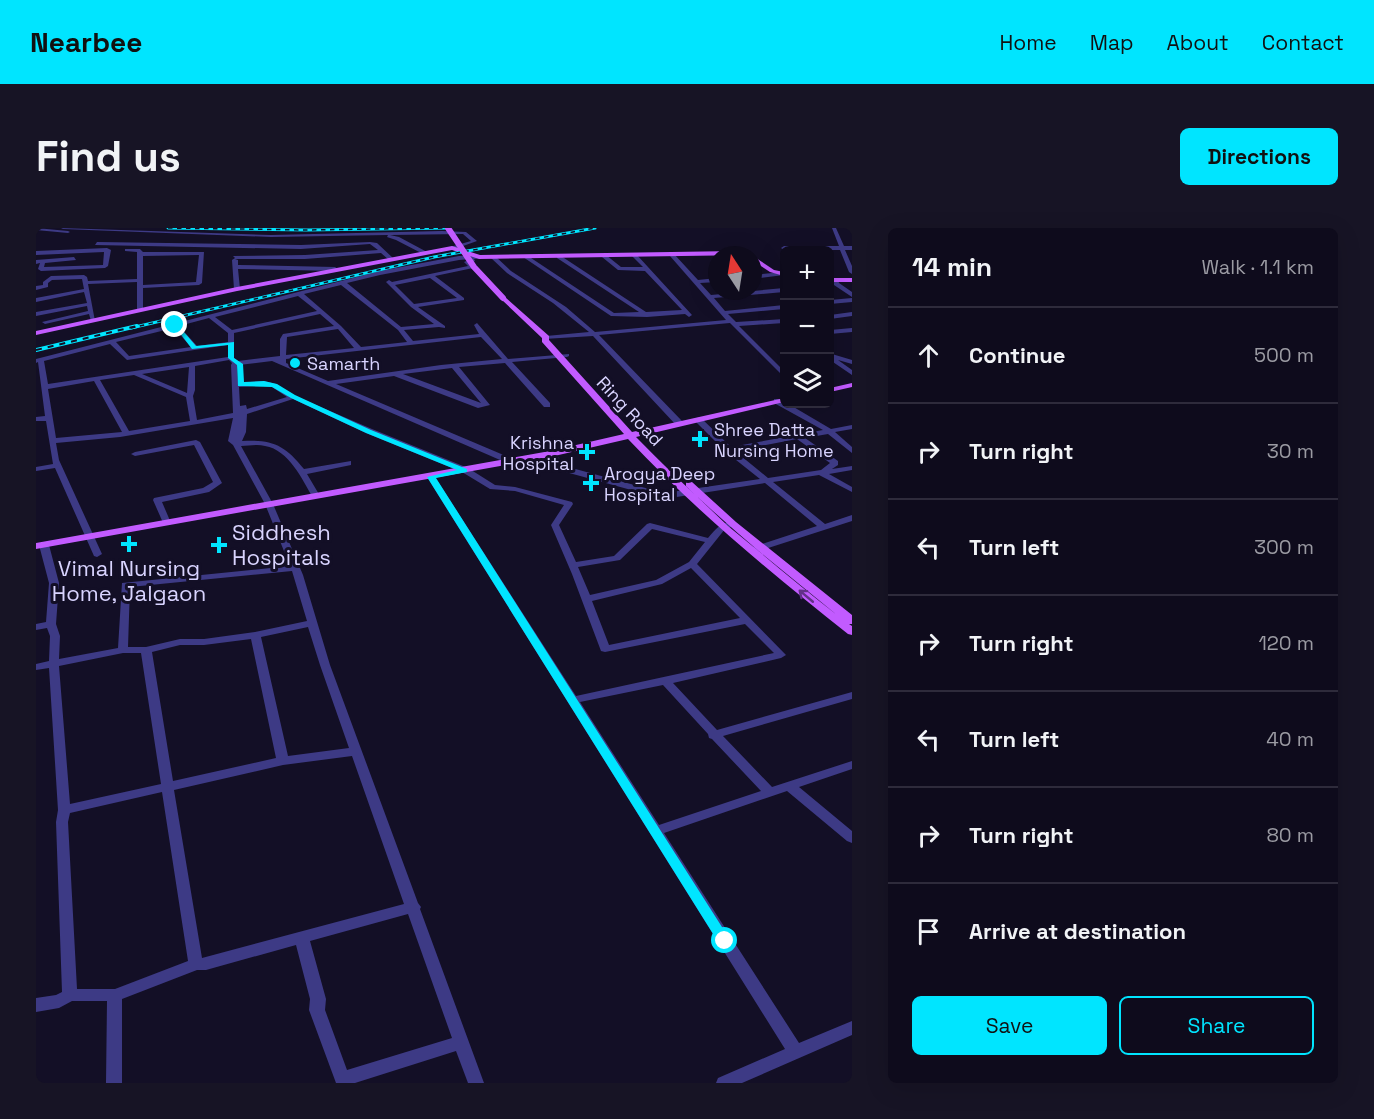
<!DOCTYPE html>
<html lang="en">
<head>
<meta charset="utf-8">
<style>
	body { margin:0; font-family:"Space Grotesk",sans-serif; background:#171425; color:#f1f3f6 }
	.controls { position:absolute; right:18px; top:18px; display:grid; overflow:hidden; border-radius:9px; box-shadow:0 6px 24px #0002 }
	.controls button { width:54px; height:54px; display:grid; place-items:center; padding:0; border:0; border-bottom:2px solid #2e2b3b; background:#0e0b1c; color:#f1f3f6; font:30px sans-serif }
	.compass { position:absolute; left:672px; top:18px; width:54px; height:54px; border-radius:50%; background:#0e0b1c; box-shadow:0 6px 24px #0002; rotate:348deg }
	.stop { position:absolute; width:18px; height:18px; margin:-14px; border:4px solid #00e5ff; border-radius:50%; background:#fff }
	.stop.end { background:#00e5ff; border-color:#fff; box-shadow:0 2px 6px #0008 }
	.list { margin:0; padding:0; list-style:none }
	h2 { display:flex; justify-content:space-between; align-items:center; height:78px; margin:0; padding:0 24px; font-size:26px }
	h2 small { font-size:20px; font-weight:400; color:#9b9ba3 }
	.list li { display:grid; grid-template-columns:39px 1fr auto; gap:18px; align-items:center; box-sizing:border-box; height:96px; padding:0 24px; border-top:2px solid #2e2b3b }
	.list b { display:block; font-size:22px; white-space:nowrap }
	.list em { font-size:20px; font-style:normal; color:#9b9ba3 }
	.actions { display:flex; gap:12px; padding:18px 24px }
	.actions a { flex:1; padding:14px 0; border:2px solid #00e5ff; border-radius:9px; text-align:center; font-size:21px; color:#00e5ff }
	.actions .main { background:#00e5ff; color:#111 }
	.icon { flex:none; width:33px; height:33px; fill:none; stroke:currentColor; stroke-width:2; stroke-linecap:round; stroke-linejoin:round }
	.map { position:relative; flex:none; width:816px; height:855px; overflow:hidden; border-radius:9px }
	header { display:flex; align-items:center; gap:36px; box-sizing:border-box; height:84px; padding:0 30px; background:#00e5ff; color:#111 }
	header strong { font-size:28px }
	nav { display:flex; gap:33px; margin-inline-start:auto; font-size:21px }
	.intro { display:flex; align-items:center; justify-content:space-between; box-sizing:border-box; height:144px; padding:0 36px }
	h1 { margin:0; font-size:42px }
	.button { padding:15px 27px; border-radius:9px; background:#00e5ff; color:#111; font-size:21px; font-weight:700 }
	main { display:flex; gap:36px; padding:0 36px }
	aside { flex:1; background:#0e0b1c; border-radius:9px; box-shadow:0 6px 24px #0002 }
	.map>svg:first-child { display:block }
</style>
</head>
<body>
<header>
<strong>Nearbee</strong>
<nav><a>Home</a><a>Map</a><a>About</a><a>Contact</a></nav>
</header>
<div class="intro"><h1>Find us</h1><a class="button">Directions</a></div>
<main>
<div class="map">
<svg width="816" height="855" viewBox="0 0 816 855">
	<rect width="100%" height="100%" fill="#130f26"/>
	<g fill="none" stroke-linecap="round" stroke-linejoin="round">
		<!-- minor -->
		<path fill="#3d3a85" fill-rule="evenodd" d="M0,0L32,3L34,4L32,5L0,2Z
			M25,0L235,7L406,3L430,4L441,13L416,22L414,19L435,13L427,6L354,7L363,9L391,24L389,27L360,12L351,9L352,7L235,9L27,1Z
			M796,0H800L808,18H816V22H809L816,38V46L813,44L804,22H748L745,20L748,18H803Z
			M61,14L265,17L334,14L341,15L358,31L353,32L345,25L269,31H199L202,32V37L299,39L302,41L299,43L202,41L204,61L201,63L198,61L196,32L199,30L197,28L269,27L342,22L334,16L265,21L59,17Z
			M71,20L75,22L72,38L69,40L5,43L2,41L4,35L0,36V32L38,29L40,32L9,35L8,39L67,37L68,24L0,27V23Z
			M89,21H104L107,24H168L166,55L163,57L107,60V81L104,83L101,81V54L52,56L59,93H55L53,86L9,96L6,94L52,83L51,78L0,88V84L51,75L48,64L0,74V70L48,61L46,51L16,52L12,55V59L0,62V58L7,57V54L15,48L48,47L51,49L52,53L101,51V24L89,23ZM163,27L160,54L107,57V28Z
			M634,26H638L662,52L681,50V54L664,55L675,67L748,60V64L678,70L689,83L748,77V81L692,86L700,94L748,91V95L703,98L748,143V148L746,147L694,95L563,107L646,193V197H640L557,108L508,111L507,110L510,108L553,104L517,75L471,45L454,29L459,28L475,43L530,79L559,104L690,92L634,28Z
			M443,27L445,30L438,31L439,33L434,35L437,40L399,48L428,70V72L382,79L409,98V100L403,99L368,102L377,113L443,106L438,97L441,95L472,131L533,126V128L531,129L476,134L514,175V179H508L469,135L423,139L454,177L442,180L358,148L300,156L477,231V235H471L236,133L203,137L201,138L202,155L228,153L240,156L259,168L336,201L432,240L459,257L479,259L536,274L537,276L523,297L540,334L578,328L611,296L614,295L672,310C680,300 686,293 699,294V298L689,301L661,336L750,427L745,430L637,455L681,502L816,464V471L687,508L736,559L816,533V541L763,559L816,603V615L811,613L751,563L628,605L763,815L816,793V807L706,855H680L682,850L749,821L391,249L395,247L399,249L540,468L738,425L709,396L569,424L565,423L536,346L515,297L528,277L479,263L454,261L426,244L330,205L257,171L211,186L210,204L206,213C236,211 249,217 268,241L315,233V237L271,246L284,268L283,270H277C266,251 253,222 229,218C221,216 213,218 205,218L237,276L267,347L294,437L382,675L385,679L384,681L448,855H432L420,823L319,855H300L273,782L274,771L260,717L170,742H161L86,771V855H70L71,773H36L23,780L0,784V770L20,767L26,764L20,594L22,582L13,440L0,442V436L13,433L14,408L11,400L0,402V396L10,394L13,355L3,317L8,314L13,317L23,355L20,396L24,408L23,431L82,420L86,355L254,338L229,276L197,217L192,213L197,190L84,209L20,215L23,232L66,326L61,329L58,328L19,240L0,243V239L17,236L10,193H0V189L9,188L2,134L0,135V131L344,43L423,28ZM435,31L428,34L432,38L356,54L353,52L350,54L375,79L398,96L365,99L311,55L344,47L423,32ZM394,50L421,70L378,76L359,57ZM305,57L362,102L371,114L325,119L305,98L268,66ZM262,68L281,83L196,102L179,89ZM284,86L298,98L247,106L244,111V128L202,133L198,130V105ZM173,90L192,105V114L161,118L143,98ZM138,100L155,119L93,128L80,114ZM302,101L318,120L250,127L251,109ZM445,109L466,131L405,137L292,153L250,135V131ZM74,116L91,132L192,117V129L12,156L8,133ZM193,132L196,135L195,137L197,185L161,192L157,168L159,162V138ZM153,139L151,165L106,146ZM416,140L445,175L367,146ZM98,147L150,169L154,193L93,203L64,152ZM58,153L86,204L20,210L12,161ZM228,157L236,159L251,169L211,181L210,177L204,178L203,159ZM616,301L669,314L653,334L620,352L554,367L542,339L584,332ZM655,340L704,390L573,417L556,373L626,356ZM256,343L271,393L219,404L168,411H144L110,419H92L94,359ZM272,399L284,437L313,520L252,528L225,409ZM215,411L240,530L137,553L116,424L144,417H168ZM87,425H105L125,556L34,576L23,438ZM627,457L672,506L673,510L676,511L725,563L623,597L544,474ZM316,528L368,676L166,730L138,562L247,537ZM126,564L152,733L79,761H41L32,594L34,585ZM372,686L416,810L311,842L289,782L290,771L274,713Z
			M566,27H570L585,39H607L596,28L601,27L656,87L653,89L649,86L611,89L575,88L487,29L492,28L578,85L603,84L521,30V28H525L610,84L646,82L609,43L582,42L566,29Z
			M747,44L748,47L717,51V47Z
			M798,51H802L803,55L816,64V69L798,57Z
			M816,70V74L794,76V72Z
			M816,84V88L794,91V87Z
			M816,100V104L794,106V102Z
			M796,126L816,132V136L802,132L816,142V147L794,132V127Z
			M738,171H744L795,201L816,197V201L799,204L816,219V225L792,206L769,210L802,233V237L796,241L816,238V242L793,246L816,259V264L783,247L737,254L789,296L816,287V293L717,325L712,322L714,320L781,298L729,255L628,271L526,243L510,226L511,224H517L532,239L628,265L724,251L690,224L657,191L664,189L695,219L787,202L738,175ZM761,211L794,235L785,242L732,250L699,223Z
			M160,212L164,214L186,255L173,264L126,274L135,295L134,297H128L117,272L118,270L167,260L177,254L158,217L99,228L95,226L99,224Z"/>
		<!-- major -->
		<path fill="#c25bff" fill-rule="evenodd" d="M416,18L444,27L700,23L715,27L443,31L416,22L201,63L0,107V103L201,59Z
			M717,28L738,42L748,44V48L734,44L717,33Z
			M794,50H816V54H794Z
			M465,69H469L513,108V112L596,204L748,170V174L600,209C663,274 730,331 801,387L692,298L650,258V254H656L700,294L816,387V396H813L816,398V407L812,406C735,345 660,283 592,211L514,229L0,321V315L514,223L588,206L506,114V110L465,71Z
			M816,155V159L794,164V160Z"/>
		<!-- rail-far1 casing -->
		<g stroke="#00e5ff" stroke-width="3">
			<path id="rail-far1" d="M132,0L271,2L411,0
				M95,100L398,29L559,0"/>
		</g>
		<!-- rail casing -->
		<g stroke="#00e5ff" stroke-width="4">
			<path id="rail" d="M0,122L101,98"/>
		</g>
		<!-- rail-far1 -->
		<use href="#rail-far1" stroke="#130f26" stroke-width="1.5" stroke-dasharray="4.5" stroke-linecap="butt"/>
		<!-- rail -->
		<use href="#rail" stroke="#130f26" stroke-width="2" stroke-dasharray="6" stroke-linecap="butt"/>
		<!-- major-bridge -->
		<path stroke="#c25bff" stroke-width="6" d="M412,0L438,39L467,70"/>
	</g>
	<!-- one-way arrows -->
	<defs><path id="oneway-shaft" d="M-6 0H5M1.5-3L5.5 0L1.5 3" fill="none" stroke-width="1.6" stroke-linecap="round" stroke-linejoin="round" transform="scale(1.5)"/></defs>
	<use stroke="#623188" href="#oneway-shaft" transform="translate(770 368) rotate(-140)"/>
	<!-- route -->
	<path fill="#00e5ff" d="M137,96H141L160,118L198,114V130L207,136L208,154L228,153L241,156L259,167L335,202L431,241V244L400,250L693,710L695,713L693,717H684L391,249L421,242L330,205L255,170L236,159L202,158L201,137L192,130V117L156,121Z"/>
	<!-- markers -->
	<g fill="#00e5ff" stroke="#130f26" stroke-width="2">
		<circle cx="259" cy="135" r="6"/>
		<path d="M661 202h6v6h6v6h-6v6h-6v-6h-6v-6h6z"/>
		<path d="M548 215h6v6h6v6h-6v6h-6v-6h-6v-6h6z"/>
		<path d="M552 246h6v6h6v6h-6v6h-6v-6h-6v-6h6z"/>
		<path d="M90 307h6v6h6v6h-6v6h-6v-6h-6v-6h6z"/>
		<path d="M180 308h6v6h6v6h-6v6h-6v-6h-6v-6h6z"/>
	</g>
	<g text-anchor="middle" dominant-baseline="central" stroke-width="6" stroke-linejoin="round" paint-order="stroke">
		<!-- far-poi labels -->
		<g font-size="18" fill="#d9d4ff" stroke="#130f26" text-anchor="start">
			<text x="271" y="135">Samarth</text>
			<text x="678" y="201">Shree Datta<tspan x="678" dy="21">Nursing Home</tspan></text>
			<text x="538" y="214" text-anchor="end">Krishna<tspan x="538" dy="21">Hospital</tspan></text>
			<text x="568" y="245">Arogya Deep<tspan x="568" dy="21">Hospital</tspan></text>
		</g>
		<!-- far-street labels -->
		<g font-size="18" fill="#d9d4ff" stroke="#130f26">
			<text transform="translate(594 183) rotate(47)">Ring Road</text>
		</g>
		<!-- poi labels -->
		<g font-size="22" fill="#d9d4ff" stroke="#130f26" text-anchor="start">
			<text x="196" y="304">Siddhesh<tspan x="196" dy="25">Hospitals</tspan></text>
			<text x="93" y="340" text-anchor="middle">Vimal Nursing<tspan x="93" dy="25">Home, Jalgaon</tspan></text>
		</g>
	</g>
</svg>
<div class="controls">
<button>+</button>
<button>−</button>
<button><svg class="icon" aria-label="layers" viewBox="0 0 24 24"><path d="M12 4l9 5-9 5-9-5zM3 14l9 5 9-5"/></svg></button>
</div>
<svg class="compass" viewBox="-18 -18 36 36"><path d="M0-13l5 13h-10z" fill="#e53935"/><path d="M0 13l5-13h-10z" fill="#9b9ba3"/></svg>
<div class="stop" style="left:689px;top:713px"></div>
<div class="stop end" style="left:139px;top:97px"></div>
</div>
<aside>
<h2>14 min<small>Walk · 1.1 km</small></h2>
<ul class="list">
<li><svg class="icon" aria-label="ahead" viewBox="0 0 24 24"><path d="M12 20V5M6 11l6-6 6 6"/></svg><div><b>Continue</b></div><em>500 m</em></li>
<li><svg class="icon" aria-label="right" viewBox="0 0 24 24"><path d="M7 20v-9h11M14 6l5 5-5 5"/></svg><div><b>Turn right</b></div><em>30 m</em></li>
<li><svg class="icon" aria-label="left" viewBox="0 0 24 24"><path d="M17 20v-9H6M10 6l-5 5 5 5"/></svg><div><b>Turn left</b></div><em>300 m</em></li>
<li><svg class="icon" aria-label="right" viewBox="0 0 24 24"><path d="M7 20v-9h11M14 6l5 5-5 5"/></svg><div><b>Turn right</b></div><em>120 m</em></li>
<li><svg class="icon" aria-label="left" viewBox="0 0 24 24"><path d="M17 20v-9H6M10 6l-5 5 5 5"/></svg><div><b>Turn left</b></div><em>40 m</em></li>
<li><svg class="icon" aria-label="right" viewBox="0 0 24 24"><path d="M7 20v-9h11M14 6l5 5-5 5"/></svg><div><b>Turn right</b></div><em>80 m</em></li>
<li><svg class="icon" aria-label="arrive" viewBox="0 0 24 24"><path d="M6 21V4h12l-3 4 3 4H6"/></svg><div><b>Arrive at destination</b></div></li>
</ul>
<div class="actions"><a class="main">Save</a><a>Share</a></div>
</aside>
</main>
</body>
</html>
